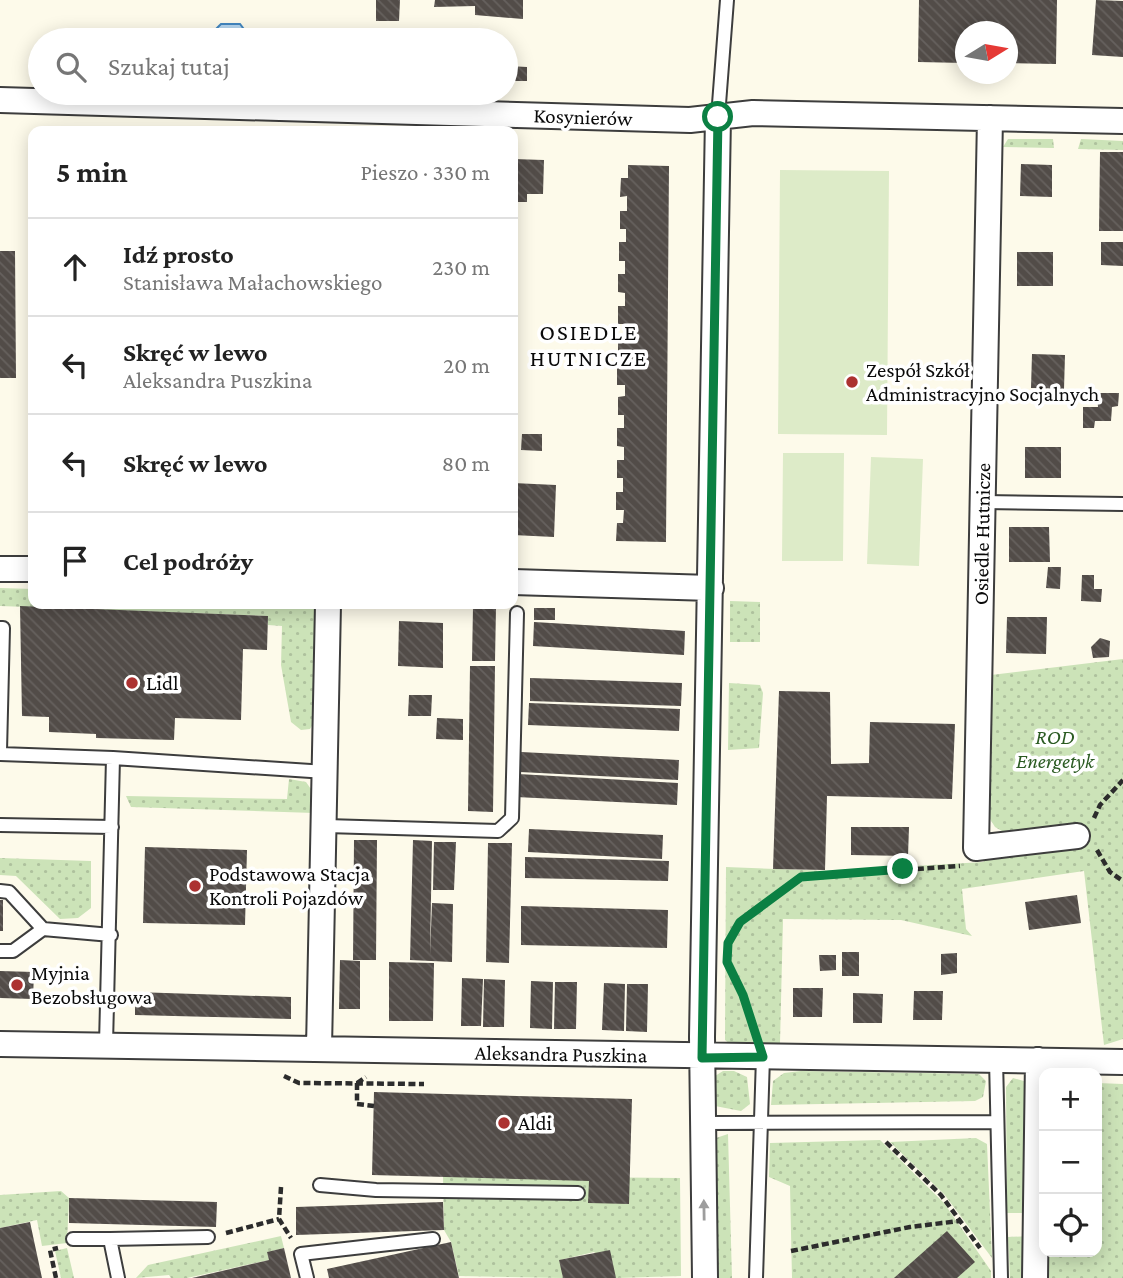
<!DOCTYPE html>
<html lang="pl">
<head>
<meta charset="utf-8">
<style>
	body { margin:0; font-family:"Crimson Pro",serif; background:#f6f6f6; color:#222 }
	.controls { position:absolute; right:21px; bottom:21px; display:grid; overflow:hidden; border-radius:14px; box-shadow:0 4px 18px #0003 }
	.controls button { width:63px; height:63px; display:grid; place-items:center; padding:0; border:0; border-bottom:2px solid #e0e0e0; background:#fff; color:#222; font:35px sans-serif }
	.compass { position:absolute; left:955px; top:21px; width:63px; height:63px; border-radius:50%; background:#fff; box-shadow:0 4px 18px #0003; rotate:79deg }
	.stop { position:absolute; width:21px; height:21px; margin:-16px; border:5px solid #0b8043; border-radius:50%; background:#fff }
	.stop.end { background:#0b8043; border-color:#fff; box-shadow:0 2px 7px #0008 }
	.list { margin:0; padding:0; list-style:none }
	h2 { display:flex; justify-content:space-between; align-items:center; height:91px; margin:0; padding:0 28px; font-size:30px }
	h2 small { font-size:23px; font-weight:400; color:#767676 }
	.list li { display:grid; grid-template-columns:46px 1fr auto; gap:21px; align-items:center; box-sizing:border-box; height:98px; padding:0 28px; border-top:2px solid #e0e0e0 }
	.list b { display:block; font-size:26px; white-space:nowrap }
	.list p { margin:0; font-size:23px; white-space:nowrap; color:#767676 }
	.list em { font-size:23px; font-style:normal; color:#767676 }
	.icon { flex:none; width:38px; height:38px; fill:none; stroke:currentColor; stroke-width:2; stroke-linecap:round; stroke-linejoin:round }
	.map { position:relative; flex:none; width:1123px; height:1278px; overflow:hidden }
	.search { position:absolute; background:#fff; box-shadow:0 4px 18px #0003; left:28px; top:28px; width:490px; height:77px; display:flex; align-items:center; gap:18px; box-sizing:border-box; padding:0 24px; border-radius:38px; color:#767676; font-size:26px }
	.panel { position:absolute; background:#fff; box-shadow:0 4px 18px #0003; left:28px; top:126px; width:490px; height:483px; border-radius:14px }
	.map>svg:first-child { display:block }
</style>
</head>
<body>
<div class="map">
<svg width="1123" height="1278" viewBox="0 0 1123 1278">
	<defs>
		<pattern id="grass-dots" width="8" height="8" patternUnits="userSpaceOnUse" patternTransform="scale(1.75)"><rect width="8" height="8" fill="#cce3b8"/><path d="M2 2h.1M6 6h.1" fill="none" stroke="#aec19d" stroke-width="1.8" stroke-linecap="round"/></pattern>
		<pattern id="building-back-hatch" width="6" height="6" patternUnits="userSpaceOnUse" patternTransform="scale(1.75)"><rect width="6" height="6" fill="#524c48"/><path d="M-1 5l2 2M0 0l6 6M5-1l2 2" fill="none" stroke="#66615e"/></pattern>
	</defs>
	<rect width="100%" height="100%" fill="#fdfaea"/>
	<!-- grass -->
	<path fill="url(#grass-dots)" d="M1008,139H1053L1054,148L1003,147Z
		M1081,139L1123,141V150L1078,149Z
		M28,244L33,245V394L28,393Z
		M0,588L33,589V604H315V721L310,729L301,730L291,722L281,665L282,626L268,625V616L0,606Z
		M730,601L760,602V642H730Z
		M1123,659V1039L1104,1045L1084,871L962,889L966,929L972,936L901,920L783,919L780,1043L778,1046L730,1044L725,1040L726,867L828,871L983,862L1009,835L995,827L985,811L991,675Z
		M729,683L760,685L763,693L759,748L728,750Z
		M289,779L306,782L313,792L314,813L131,807L126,796L287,799Z
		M0,858L91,861V908L78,918L60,919L16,876L0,875Z
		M734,1071L747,1077L750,1104L741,1111L715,1106V1076L723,1071Z
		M801,1071L979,1074L986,1081L983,1097L975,1101L771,1105L773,1081L784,1073Z
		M1013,1078L1027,1082L1032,1213H1007L1006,1087Z
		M1097,1083L1123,1084V1278H1049V1252H1097Z
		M728,1134L732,1278H715L716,1138Z
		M976,1138L987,1144L992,1258L944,1194L890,1142Z
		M880,1140L944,1203L991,1271V1278H792L790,1186L769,1177L770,1143Z
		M443,1176L680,1178L681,1276L616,1278L594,1252L560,1260L563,1278L459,1276L451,1242L444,1230Z
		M61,1191L69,1198L67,1243L42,1246L37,1220L0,1228V1195Z
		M281,1236L284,1248L268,1252L269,1260L187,1278H171L169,1275L136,1278L148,1265Z
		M1031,1236V1265L1021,1270V1278H1010L1008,1237Z
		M67,1248L74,1278H61L55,1251Z"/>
	<!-- pitch -->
	<path fill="#ddebc8" d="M780,170L889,171L887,435L778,434Z
		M783,453H844L843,561H782Z
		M871,457L923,459L919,566L867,564Z"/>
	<!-- water -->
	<path fill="#b4d5ef" stroke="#4286bf" stroke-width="2" d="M221,24H240L252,40H214V31Z"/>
	<!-- building -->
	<path fill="url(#building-back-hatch)" d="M376,0H400L399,21H376Z
		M435,0H523V19L475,15V6L434,7Z
		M919,0H1057L1056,64L1007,63V32H965V63L918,62Z
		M1096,0L1123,1V57L1092,55Z
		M507,66L527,67V81H507Z
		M1100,152H1123V231H1099Z
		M513,159L544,160L543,194H527V202H513Z
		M1021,164L1052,165V197L1020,196Z
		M628,165L669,166L666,542L616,541L617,523H623L624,510H616V492H623V478H617V460H624V447L617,446V428H624V415H618V397L625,396V385H617V366H624V356L618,355V337H625V324H618V306H625V293L618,292V274H625V261H619V242H626V229H620V211H627V196L620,197L621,178H628Z
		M1101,242H1123V266L1101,265Z
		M0,251H15L16,378H0Z
		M1017,252H1053V286H1017Z
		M1032,354L1065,355L1064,389L1031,388Z
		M1097,393H1119L1118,406L1112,407L1111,421H1095L1094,428H1083V407H1098Z
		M522,434H542V451L521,450Z
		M1025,447H1061V478H1025Z
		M513,483L556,485L554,537L513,535Z
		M1009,527H1049L1050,562H1009Z
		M1048,567H1061L1060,589L1046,588Z
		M1082,575H1094V589H1102L1101,602L1081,601Z
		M20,606L268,616L267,650L243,649L241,720L175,718L174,740L96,738V734L49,732V717L22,716Z
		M473,607H496L495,661H472Z
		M534,608H555V620H534Z
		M1007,617H1047L1046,654L1006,653Z
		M399,621L443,623V668L398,666Z
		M534,622L685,631L684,655L533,646Z
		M1100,638L1110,641L1109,657L1093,658L1091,647Z
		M470,666H495L493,812L468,811Z
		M530,678L682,683L681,706L530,701Z
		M779,691L830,692L831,764L869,763L870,722L955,724L952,799L827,796L825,870L773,869Z
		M409,695H432L431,716H408Z
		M529,703L680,709L679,731L528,725Z
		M437,718L463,719V740L436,739Z
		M521,752L679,760L678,780L520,772Z
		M518,774L678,783L677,805L516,797Z
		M851,827H909L908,856L851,855Z
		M529,829L663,835L662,859L528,852Z
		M354,840H377L376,960H353Z
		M413,840L432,841L430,955L432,903L453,904L452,962L410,960Z
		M434,842H456L454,890H433Z
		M488,843H512L509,963L486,962Z
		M145,847L247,850L245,925L143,923Z
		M525,857L669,861L668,881L525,878Z
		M1077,895L1081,923L1029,930L1025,902Z
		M0,900H3V931H0Z
		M521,906L668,910L667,948L521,945Z
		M842,952H859V976H842Z
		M957,953V973L941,975V954Z
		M819,955H836V970L820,971Z
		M340,960L360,961V1009H339Z
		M389,962L434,963L433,1021H389Z
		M0,971L34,972L33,999L0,998Z
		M462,978L483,979L481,1026H461Z
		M484,979L505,980L504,1027H483Z
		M531,981L553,982L552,1029L530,1028Z
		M555,982H577L576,1029H554Z
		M604,983L625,984L624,1031L602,1030Z
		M627,984H648L647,1032L626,1031Z
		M793,988H823L822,1017H793Z
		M914,991H943L942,1020H913Z
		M135,992L291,997V1019L135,1015Z
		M853,993L883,994L882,1023H853Z
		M374,1092L632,1099L629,1204L588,1203L589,1181L372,1175Z
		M69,1198L217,1202L216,1227L69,1223Z
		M443,1202L444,1230L296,1235V1207Z
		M30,1222L42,1278H0V1228Z
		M947,1231L975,1262L957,1278H894Z
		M451,1242L459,1278H329L327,1269Z
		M284,1248L291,1278H192L269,1260L267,1252Z
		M610,1250L616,1278H563L559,1260Z"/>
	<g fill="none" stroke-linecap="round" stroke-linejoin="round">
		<!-- lane casing -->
		<g stroke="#3d3d3d" stroke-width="16">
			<path id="lane" d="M718,117L727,0
				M983,502L1123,504
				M0,628H3L0,751
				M0,754L113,758
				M0,825L112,827
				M326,826L498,831L512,818L517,613
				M0,891L9,892L43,929
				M0,951H13L43,929L111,935
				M106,1044L113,758L326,772
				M996,1059L1001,1278
				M704,1123L997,1122
				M320,1185L376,1190L578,1193
				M73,1239H110
				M118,1278L110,1239L208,1237
				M307,1278L301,1254L433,1239
				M756,1278L763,1057"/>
		</g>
		<!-- street casing -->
		<g stroke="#3d3d3d" stroke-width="28">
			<path id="street" d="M0,100L690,120L753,113L1123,121
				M990,118L976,848L1077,836
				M0,569H33
				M513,582L711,588
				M0,1044L1123,1062
				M319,1048L328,604
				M705,1278L702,1037L718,117
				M1035,1278L1038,1060"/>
		</g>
		<!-- path -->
		<path stroke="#2c2c2c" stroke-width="4.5" stroke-dasharray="7 3.5" stroke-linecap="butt" d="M1094,818L1100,805L1123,780
			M1097,850L1110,872L1123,881
			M730,937L749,913L801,877L960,866
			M730,969L743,995L755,1032
			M284,1076L299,1083L424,1084
			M357,1083L366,1077
			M357,1083V1104L374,1106
			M886,1142L941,1195L980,1248
			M281,1187L279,1219L291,1238
			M226,1233L279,1219
			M791,1251L910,1227L959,1221
			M56,1278L50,1250L58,1248"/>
		<!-- lane -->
		<use href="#lane" stroke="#fff" stroke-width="12"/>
		<!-- street -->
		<use href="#street" stroke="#fff" stroke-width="24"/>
	</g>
	<!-- one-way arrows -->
	<defs><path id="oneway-solid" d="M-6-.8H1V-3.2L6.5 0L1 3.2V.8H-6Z" transform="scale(1.75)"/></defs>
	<use fill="#9d9d9d" href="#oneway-solid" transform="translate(704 1210) rotate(-91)"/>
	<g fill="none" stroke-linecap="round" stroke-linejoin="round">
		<!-- route -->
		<path stroke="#0b8043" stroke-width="9" d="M718,117L702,1058L763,1057L743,995L727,962L728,943L740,922L801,877L903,869"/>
	</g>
	<!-- markers -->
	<g fill="#ac3231" stroke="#fff" stroke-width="2.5">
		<circle cx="852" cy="382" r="7"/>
		<circle cx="132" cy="683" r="7"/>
		<circle cx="195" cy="886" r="7"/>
		<circle cx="17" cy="985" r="7"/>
		<circle cx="504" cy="1123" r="7"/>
	</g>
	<g text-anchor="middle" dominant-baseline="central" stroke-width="7" stroke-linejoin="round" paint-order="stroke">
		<!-- street labels -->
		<g font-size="21" fill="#0a0a0a" stroke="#fff">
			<text transform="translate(583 117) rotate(2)">Kosynierów</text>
			<text transform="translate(982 534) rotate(-89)">Osiedle Hutnicze</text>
			<text transform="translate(561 1054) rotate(1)">Aleksandra Puszkina</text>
		</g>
		<!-- poi labels -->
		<g font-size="21" fill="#0a0a0a" stroke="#fff" text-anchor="start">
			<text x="866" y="370">Zespół Szkół<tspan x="866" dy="24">Administracyjno Socjalnych</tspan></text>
			<text x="146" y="683">Lidl</text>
			<text x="209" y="874">Podstawowa Stacja<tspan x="209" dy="24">Kontroli Pojazdów</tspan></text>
			<text x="31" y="973">Myjnia<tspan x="31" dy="24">Bezobsługowa</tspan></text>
			<text x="518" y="1123">Aldi</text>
		</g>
		<!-- park labels -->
		<g font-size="21" font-style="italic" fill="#2b5b22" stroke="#fff">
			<text x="1055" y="737">ROD<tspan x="1055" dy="24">Energetyk</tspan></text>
		</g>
		<!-- neighbourhood labels -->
		<g font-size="23" letter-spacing="2" fill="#0a0a0a" stroke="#fff">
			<text x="589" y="332">OSIEDLE<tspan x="589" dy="26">HUTNICZE</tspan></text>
		</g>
	</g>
</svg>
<div class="controls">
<button>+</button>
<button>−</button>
<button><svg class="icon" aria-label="locate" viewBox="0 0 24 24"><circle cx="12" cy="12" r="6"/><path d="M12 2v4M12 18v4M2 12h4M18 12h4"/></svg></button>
</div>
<svg class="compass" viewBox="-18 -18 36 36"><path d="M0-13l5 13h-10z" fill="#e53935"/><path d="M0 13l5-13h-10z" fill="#767676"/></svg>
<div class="stop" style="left:718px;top:117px"></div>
<div class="stop end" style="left:903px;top:869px"></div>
<div class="search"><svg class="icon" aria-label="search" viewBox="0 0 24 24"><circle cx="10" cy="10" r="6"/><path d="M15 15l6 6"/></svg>Szukaj tutaj</div>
<section class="panel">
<h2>5 min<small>Pieszo · 330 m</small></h2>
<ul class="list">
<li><svg class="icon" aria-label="ahead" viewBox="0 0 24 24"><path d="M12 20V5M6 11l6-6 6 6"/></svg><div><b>Idź prosto</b><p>Stanisława Małachowskiego</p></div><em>230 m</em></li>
<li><svg class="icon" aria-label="left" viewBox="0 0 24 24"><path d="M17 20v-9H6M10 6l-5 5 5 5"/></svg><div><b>Skręć w lewo</b><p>Aleksandra Puszkina</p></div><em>20 m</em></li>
<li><svg class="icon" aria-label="left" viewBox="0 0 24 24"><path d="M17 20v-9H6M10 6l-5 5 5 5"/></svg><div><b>Skręć w lewo</b></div><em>80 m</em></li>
<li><svg class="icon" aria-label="arrive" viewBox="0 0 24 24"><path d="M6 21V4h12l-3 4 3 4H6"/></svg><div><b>Cel podróży</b></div></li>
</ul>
</section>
</div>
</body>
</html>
